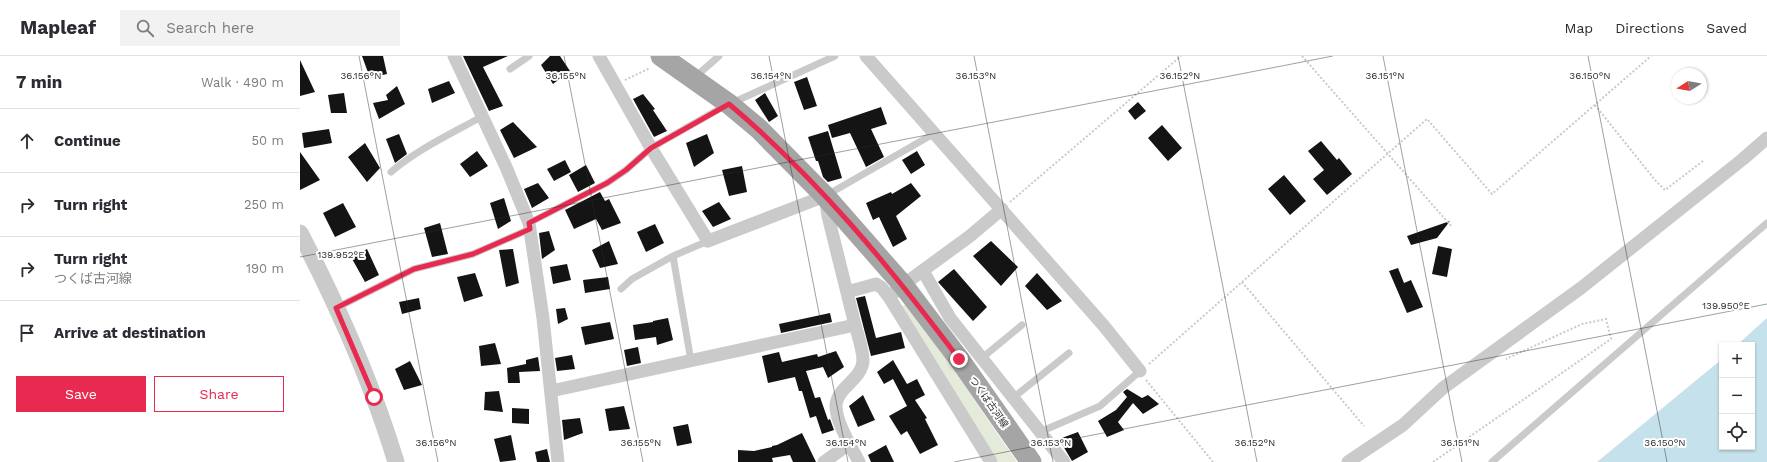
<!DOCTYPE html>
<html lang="en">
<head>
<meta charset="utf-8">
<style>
	body { margin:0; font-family:"Work Sans","Noto Sans JP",sans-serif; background:#f2f2f3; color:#2b2b33 }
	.controls { position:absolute; right:12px; bottom:12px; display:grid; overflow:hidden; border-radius:0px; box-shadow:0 1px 3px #0004 }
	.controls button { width:36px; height:36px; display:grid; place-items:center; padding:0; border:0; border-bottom:1px solid #e1e1e2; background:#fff; color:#2b2b33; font:20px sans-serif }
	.compass { position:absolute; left:1371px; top:12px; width:36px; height:36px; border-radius:50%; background:#fff; box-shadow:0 1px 3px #0004; rotate:259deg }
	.stop { position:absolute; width:12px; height:12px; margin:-9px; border:3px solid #e82a50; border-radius:50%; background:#fff }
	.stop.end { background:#e82a50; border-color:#fff; box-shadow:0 1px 4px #0008 }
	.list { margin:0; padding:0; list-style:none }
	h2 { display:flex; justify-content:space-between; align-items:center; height:52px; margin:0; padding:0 16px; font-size:17px }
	h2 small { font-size:13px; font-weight:400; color:#7c7c81 }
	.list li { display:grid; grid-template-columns:26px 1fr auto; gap:12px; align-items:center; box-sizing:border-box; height:64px; padding:0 16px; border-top:1px solid #e1e1e2 }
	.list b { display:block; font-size:15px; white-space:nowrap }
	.list p { margin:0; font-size:13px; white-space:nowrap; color:#7c7c81 }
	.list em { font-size:13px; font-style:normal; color:#7c7c81 }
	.actions { display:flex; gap:8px; padding:12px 16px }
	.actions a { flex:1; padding:9px 0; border:1px solid #e82a50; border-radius:0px; text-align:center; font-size:14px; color:#e82a50 }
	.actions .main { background:#e82a50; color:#fff }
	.icon { flex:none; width:22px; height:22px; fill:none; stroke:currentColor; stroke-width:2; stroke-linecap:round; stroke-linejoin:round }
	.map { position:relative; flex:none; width:1467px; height:406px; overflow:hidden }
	header { display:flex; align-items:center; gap:24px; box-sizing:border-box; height:56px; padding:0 20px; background:#fff; border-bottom:1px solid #e1e1e2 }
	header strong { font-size:19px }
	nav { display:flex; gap:22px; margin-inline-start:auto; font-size:14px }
	.search { width:280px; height:36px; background:#f2f2f3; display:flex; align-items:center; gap:10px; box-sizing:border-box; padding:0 14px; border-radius:0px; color:#7c7c81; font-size:15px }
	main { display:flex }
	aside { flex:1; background:#fff }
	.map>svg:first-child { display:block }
</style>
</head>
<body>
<header>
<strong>Mapleaf</strong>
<div class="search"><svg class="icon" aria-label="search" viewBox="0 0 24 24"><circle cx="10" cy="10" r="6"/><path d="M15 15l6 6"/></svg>Search here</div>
<nav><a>Map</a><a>Directions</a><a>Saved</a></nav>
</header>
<main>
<aside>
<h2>7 min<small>Walk · 490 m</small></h2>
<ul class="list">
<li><svg class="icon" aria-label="ahead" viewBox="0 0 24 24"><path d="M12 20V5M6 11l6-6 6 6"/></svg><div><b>Continue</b></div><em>50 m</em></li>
<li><svg class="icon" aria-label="right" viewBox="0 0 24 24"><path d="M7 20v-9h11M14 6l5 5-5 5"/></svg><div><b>Turn right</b></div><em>250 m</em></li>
<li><svg class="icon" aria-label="right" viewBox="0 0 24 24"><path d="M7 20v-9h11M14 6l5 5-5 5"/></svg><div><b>Turn right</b><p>つくば古河線</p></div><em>190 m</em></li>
<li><svg class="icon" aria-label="arrive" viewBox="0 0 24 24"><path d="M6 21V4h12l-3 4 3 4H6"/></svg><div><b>Arrive at destination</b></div></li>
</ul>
<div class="actions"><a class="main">Save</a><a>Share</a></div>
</aside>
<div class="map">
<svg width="1467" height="406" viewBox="0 0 1467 406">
	<rect width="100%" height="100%" fill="#fff"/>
	<!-- green -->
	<path fill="#e5ebda" d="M605,249L646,303L717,406H698L600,250Z"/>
	<!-- water -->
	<path fill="#c5e1eb" d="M1467,262V406H1297L1422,303V391H1452V289H1437Z"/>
	<!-- building -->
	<path fill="#141414" d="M62,0H83L87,18L70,22Z
		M163,0H208L183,11L203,50L189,55Z
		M250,0H260L270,15L253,28L241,9Z
		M0,4L15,36L0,40Z
		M507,21L517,50L504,54L494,26Z
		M149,25L155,37L132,47L128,33Z
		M97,30L105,48L79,63L73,47L88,44L86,39Z
		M44,37L47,57H31L28,39Z
		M465,37L478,60L469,66L455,44Z
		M343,38L355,53L353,54L367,75L354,81L333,43Z
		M838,46L846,55L835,64L828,55Z
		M581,51L587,68L571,73L584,101L566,111L550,77L532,82L528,69Z
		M213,66L237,91L214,102L200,74Z
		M862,69L882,92L868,105L848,82Z
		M29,73L32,87L4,92L2,77Z
		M528,75L542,122L528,126L523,121L518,105H516L508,81Z
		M99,78L107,98L95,107L86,83Z
		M407,78L414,97L394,111L386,87Z
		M1021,85L1037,104L1039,102L1052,118L1027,139L1013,123L1024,114L1008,95Z
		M65,87L80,112L67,126L48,101Z
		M177,95L188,110L170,121L160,108Z
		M617,95L625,109L611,118L602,104Z
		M0,96L20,124L0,134Z
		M265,104L271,116L254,125L247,113Z
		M286,109L295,127L278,136L269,119Z
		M442,110L447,136L429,140L422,114Z
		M984,119L1006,145L990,159L968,133Z
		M238,127L249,142L232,152L224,133Z
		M611,127L621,140L596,160L607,183L593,191L579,161L573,164L566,147L591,136L592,138Z
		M300,136L305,145L309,143L321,167L302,174L296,163L274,173L265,154Z
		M204,142L211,165L198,173L190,147Z
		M419,146L431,163L413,171L402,155Z
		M43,147L56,171L35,181L23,157Z
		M1150,165L1137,182L1111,189L1107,180Z
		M140,167L148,198L132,201L124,172Z
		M355,168L364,187L346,196L337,176Z
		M249,175L255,194L242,203L239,177Z
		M309,185L318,208L300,212L292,194Z
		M691,185L718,211L701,230L673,200Z
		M1138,190L1152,193L1147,221L1132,218Z
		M67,193L79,219L65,226L51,201Z
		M213,193L219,227L206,231L199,194Z
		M267,208L271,224L253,228L250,211Z
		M1098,212L1104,227L1111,224L1123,251L1107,257L1089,215Z
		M654,213L687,251L673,265L638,226Z
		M175,217L183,240L164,246L157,221Z
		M737,217L762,245L747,254L725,230Z
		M308,221L310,233L285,237L283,224Z
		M565,240L576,282L601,276L605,292L571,300L556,242Z
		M119,242L121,253L102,258L99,246Z
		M265,252L268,263L258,268L256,253Z
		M530,257L532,266L481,277L479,268Z
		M368,262L373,284L357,289L356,281L335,284L333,269L353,266V265Z
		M310,266L314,283L285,289L281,271Z
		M195,287L201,308L181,310L179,290Z
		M338,291L341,307L327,310L324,294Z
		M536,295L544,311L528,322L523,311L506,315L515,342L520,341L528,364L530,363L534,374L522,378L516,360L510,362L502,335H499L495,321L468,327L462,300L479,296L482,306L517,298L518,301Z
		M272,299L275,313L257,315L255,302Z
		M238,301L240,315L219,316L220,327H208L207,312L226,308V304Z
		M593,304L607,328L617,323L625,339L615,344L627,362L625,363L638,389L620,398L607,375L601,379L589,360L607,350L593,323L584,328L577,316Z
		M110,305L122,329L104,334L95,313Z
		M827,333L842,342L848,339L859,348L843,358L833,347L818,366L824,374L807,381L798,365L816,354L827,341L823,336Z
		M199,335L203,356L184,354L185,336Z
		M563,339L575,364L558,371L549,350Z
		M324,350L330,373L309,375L305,353Z
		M212,352L229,353V368L212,367Z
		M280,362L283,377L264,384L262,364Z
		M388,368L392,387L377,390L373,371Z
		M778,376L788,396L772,405L759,383Z
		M502,377L516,406H493L490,399L472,402L473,406H438V394L454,395L472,391V390L477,389Z
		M211,379L216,404L200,406L194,383Z
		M586,389L594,406H571L568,399Z
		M247,393L250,406H237L235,396Z"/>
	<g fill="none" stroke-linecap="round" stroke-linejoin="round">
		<!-- path -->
		<path stroke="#cacaca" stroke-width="2" stroke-dasharray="2 2" stroke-linecap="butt" d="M1002,0L1152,171
			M325,24L350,12
			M1295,49L1355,124L1365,134L1403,105
			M710,146L881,0
			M942,226L1064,370
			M849,308L1127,63L1192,138L1351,0
			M846,324L913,406
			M1133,406L1311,283L1306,263L1282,268L1206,303"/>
		<!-- service -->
		<path stroke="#cacaca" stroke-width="7" d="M210,13L229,0
			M394,22L419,0
			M91,116C118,93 151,78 181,61
			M527,139L635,77
			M229,167L307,127L326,114L351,92L421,52L535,0
			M321,233L332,223L373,200
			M36,252L114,213L173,198L230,173
			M682,302L722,269
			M391,305L373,200L408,185
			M713,342L769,297
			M740,376L800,350L840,315
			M1192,406L1467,167"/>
		<!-- minor -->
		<path stroke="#cacaca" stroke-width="13" d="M154,0L206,111L229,167L243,262L258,406
			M566,0L804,270L840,315
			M623,215L650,262L764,406
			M547,236L576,228L582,232L589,241
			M555,269C558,280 563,293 563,305C562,323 537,332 536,349C535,365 552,392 559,406
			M251,335L555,269L528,160L525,140L408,185L351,92L299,0
			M524,406L549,388
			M691,406L589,241L603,229L670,180L702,153
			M1048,406L1103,369L1143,332L1281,232L1443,103L1467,82"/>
		<!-- tertiary -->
		<path stroke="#cacaca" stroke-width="17" d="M0,177C38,250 72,327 96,406"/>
		<!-- primary -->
		<path stroke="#a5a5a5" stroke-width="21" d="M361,0L429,48L459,73L525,140L603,229L659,303L731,406"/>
	</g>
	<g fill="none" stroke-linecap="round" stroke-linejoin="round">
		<!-- route -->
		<path stroke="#e82a50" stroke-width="5" d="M74,341L36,252L114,213L173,198L230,173L229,167L307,127L326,114L351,92L429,48C517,122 590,211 659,303"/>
	</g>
	<!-- ticks -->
	<path fill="none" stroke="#2d2d2d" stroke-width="1" stroke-opacity="0.45" d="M59,0L138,406M264,0L343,406M469,0L548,406M674,0L753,406M878,0L957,406M1083,0L1162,406M1288,0L1367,406M0,201L1033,0M654,406L1467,248"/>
	<g text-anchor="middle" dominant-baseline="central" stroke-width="4" stroke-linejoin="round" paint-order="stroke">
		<!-- street labels -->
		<g font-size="10" fill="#2d2d2d" stroke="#fff">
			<text transform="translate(689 346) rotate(55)">つくば古河線</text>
		</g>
	</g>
	<g font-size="10" text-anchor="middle" fill="#2d2d2d" stroke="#fff" stroke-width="4" stroke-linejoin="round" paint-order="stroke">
		<text x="61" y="23">36.156°N</text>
		<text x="266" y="23">36.155°N</text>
		<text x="471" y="23">36.154°N</text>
		<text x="676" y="23">36.153°N</text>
		<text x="880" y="23">36.152°N</text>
		<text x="1085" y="23">36.151°N</text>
		<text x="1290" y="23">36.150°N</text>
		<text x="41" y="202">139.952°E</text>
		<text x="1426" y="253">139.950°E</text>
		<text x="136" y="390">36.156°N</text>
		<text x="341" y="390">36.155°N</text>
		<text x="546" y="390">36.154°N</text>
		<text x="751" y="390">36.153°N</text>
		<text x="955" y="390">36.152°N</text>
		<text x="1160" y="390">36.151°N</text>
		<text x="1365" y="390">36.150°N</text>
	</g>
</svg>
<div class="controls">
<button>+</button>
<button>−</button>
<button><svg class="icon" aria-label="locate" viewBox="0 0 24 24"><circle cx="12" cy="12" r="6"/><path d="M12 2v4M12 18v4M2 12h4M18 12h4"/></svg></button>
</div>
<svg class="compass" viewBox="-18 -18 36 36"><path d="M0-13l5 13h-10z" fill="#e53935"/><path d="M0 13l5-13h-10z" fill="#7c7c81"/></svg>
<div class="stop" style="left:74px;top:341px"></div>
<div class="stop end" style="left:659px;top:303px"></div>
</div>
</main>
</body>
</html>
